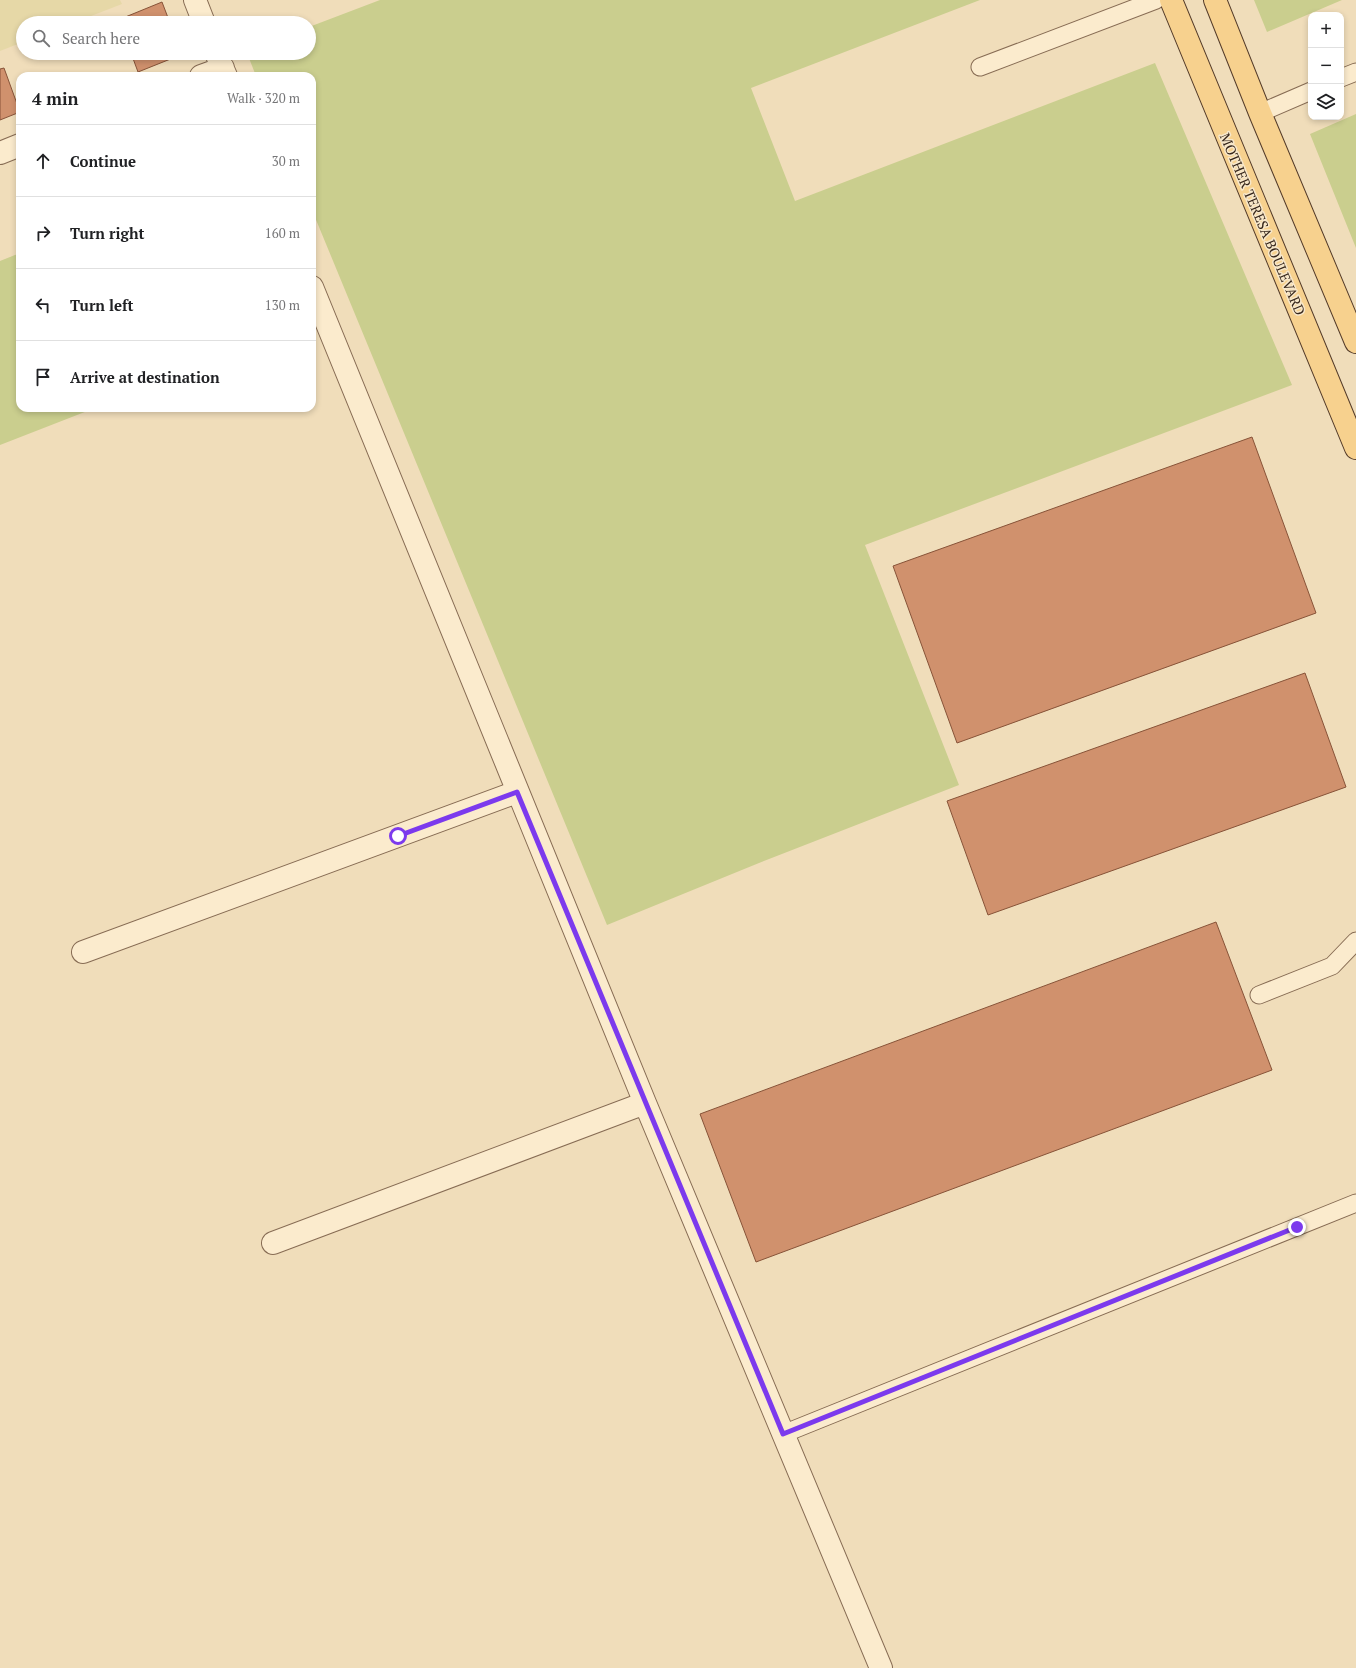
<!DOCTYPE html>
<html lang="en">
<head>
<meta charset="utf-8">
<style>
	body { margin:0; font-family:"PT Serif",serif; background:#f6f6f6; color:#202124 }
	.controls { position:absolute; right:12px; top:12px; display:grid; overflow:hidden; border-radius:8px; box-shadow:0 2px 6px #0003 }
	.controls button { width:36px; height:36px; display:grid; place-items:center; padding:0; border:0; border-bottom:1px solid #e0e0e0; background:#fff; color:#202124; font:20px sans-serif }
	.stop { position:absolute; width:12px; height:12px; margin:-9px; border:3px solid #7c3aed; border-radius:50%; background:#fff }
	.stop.end { background:#7c3aed; border-color:#fff; box-shadow:0 1px 4px #0008 }
	.list { margin:0; padding:0; list-style:none }
	h2 { display:flex; justify-content:space-between; align-items:center; height:52px; margin:0; padding:0 16px; font-size:17px }
	h2 small { font-size:13px; font-weight:400; color:#757577 }
	.list li { display:grid; grid-template-columns:26px 1fr auto; gap:12px; align-items:center; box-sizing:border-box; height:72px; padding:0 16px; border-top:1px solid #e0e0e0 }
	.list b { display:block; font-size:15px; white-space:nowrap }
	.list em { font-size:13px; font-style:normal; color:#757577 }
	.icon { flex:none; width:22px; height:22px; fill:none; stroke:currentColor; stroke-width:2; stroke-linecap:round; stroke-linejoin:round }
	.map { position:relative; flex:none; width:1356px; height:1668px; overflow:hidden }
	.search { position:absolute; background:#fff; box-shadow:0 2px 6px #0003; left:16px; top:16px; width:300px; height:44px; display:flex; align-items:center; gap:10px; box-sizing:border-box; padding:0 14px; border-radius:22px; color:#757577; font-size:15px }
	.panel { position:absolute; background:#fff; box-shadow:0 2px 6px #0003; left:16px; top:72px; width:300px; height:340px; border-radius:12px }
	.map>svg:first-child { display:block }
</style>
</head>
<body>
<div class="map">
<svg width="1356" height="1668" viewBox="0 0 1356 1668">
	<rect width="100%" height="100%" fill="#f0ddba"/>
	<!-- farmland -->
	<path fill="#e6d8a7" d="M0,0H120L122,4L73,23H23V42L0,51Z"/>
	<!-- green -->
	<path fill="#cace8e" d="M380,0H980L751,88L795,201L1155,63L1292,385L865,545L959,785L759,863L607,925L312,210V76H256L247,53H309V27Z
		M1254,0H1342L1267,32Z
		M1356,114V248L1310,134Z
		M20,253V408H95L0,445V261Z"/>
	<!-- building -->
	<path fill="#d0916d" stroke="#875338" d="M162,2L170,23H119L118,20Z
		M131,53H182L183,54L138,72Z
		M4,68L20,112L0,120V69Z
		M1252,437L1316,613L957,743L893,566Z
		M1305,673L1346,787L988,915L947,801Z
		M1216,922L1272,1070L756,1262L700,1114Z"/>
	<g fill="none" stroke-linecap="round" stroke-linejoin="round">
		<!-- lane casing -->
		<g stroke="#876c54" stroke-width="19">
			<path id="lane" d="M980,67L1156,0
				M1341,78L1356,72
				M1260,113L1311,91
				M1259,995L1332,966L1356,941
				M783,1434L1356,1203"/>
		</g>
		<!-- street casing -->
		<g stroke="#876c54" stroke-width="24">
			<path id="street" d="M195,0L204,23
				M216,53L226,76
				M201,76L223,68
				M0,153L20,145
				M312,287L645,1103L881,1668
				M83,952L517,792
				M273,1243L645,1103"/>
		</g>
		<!-- primary casing -->
		<g stroke="#543b29" stroke-width="24">
			<path id="primary" d="M1171,0L1356,448
				M1215,0L1260,113L1356,342"/>
		</g>
		<!-- lane -->
		<use href="#lane" stroke="#fbebcd" stroke-width="17"/>
		<!-- street -->
		<use href="#street" stroke="#fbebcd" stroke-width="22"/>
		<!-- primary -->
		<use href="#primary" stroke="#f7d18e" stroke-width="22"/>
	</g>
	<g fill="none" stroke-linecap="round" stroke-linejoin="round">
		<!-- route -->
		<path stroke="#7c3aed" stroke-width="5" d="M398,836L517,792L783,1434L1297,1227"/>
	</g>
	<g text-anchor="middle" dominant-baseline="central" stroke-width="3" stroke-linejoin="round" paint-order="stroke">
		<!-- street labels -->
		<g font-size="14" fill="#35251a" stroke="#f7e7ca">
			<text transform="translate(1263 224) rotate(67)">MOTHER TERESA BOULEVARD</text>
		</g>
	</g>
</svg>
<div class="controls">
<button>+</button>
<button>−</button>
<button><svg class="icon" aria-label="layers" viewBox="0 0 24 24"><path d="M12 4l9 5-9 5-9-5zM3 14l9 5 9-5"/></svg></button>
</div>
<div class="stop" style="left:398px;top:836px"></div>
<div class="stop end" style="left:1297px;top:1227px"></div>
<div class="search"><svg class="icon" aria-label="search" viewBox="0 0 24 24"><circle cx="10" cy="10" r="6"/><path d="M15 15l6 6"/></svg>Search here</div>
<section class="panel">
<h2>4 min<small>Walk · 320 m</small></h2>
<ul class="list">
<li><svg class="icon" aria-label="ahead" viewBox="0 0 24 24"><path d="M12 20V5M6 11l6-6 6 6"/></svg><div><b>Continue</b></div><em>30 m</em></li>
<li><svg class="icon" aria-label="right" viewBox="0 0 24 24"><path d="M7 20v-9h11M14 6l5 5-5 5"/></svg><div><b>Turn right</b></div><em>160 m</em></li>
<li><svg class="icon" aria-label="left" viewBox="0 0 24 24"><path d="M17 20v-9H6M10 6l-5 5 5 5"/></svg><div><b>Turn left</b></div><em>130 m</em></li>
<li><svg class="icon" aria-label="arrive" viewBox="0 0 24 24"><path d="M6 21V4h12l-3 4 3 4H6"/></svg><div><b>Arrive at destination</b></div></li>
</ul>
</section>
</div>
</body>
</html>
